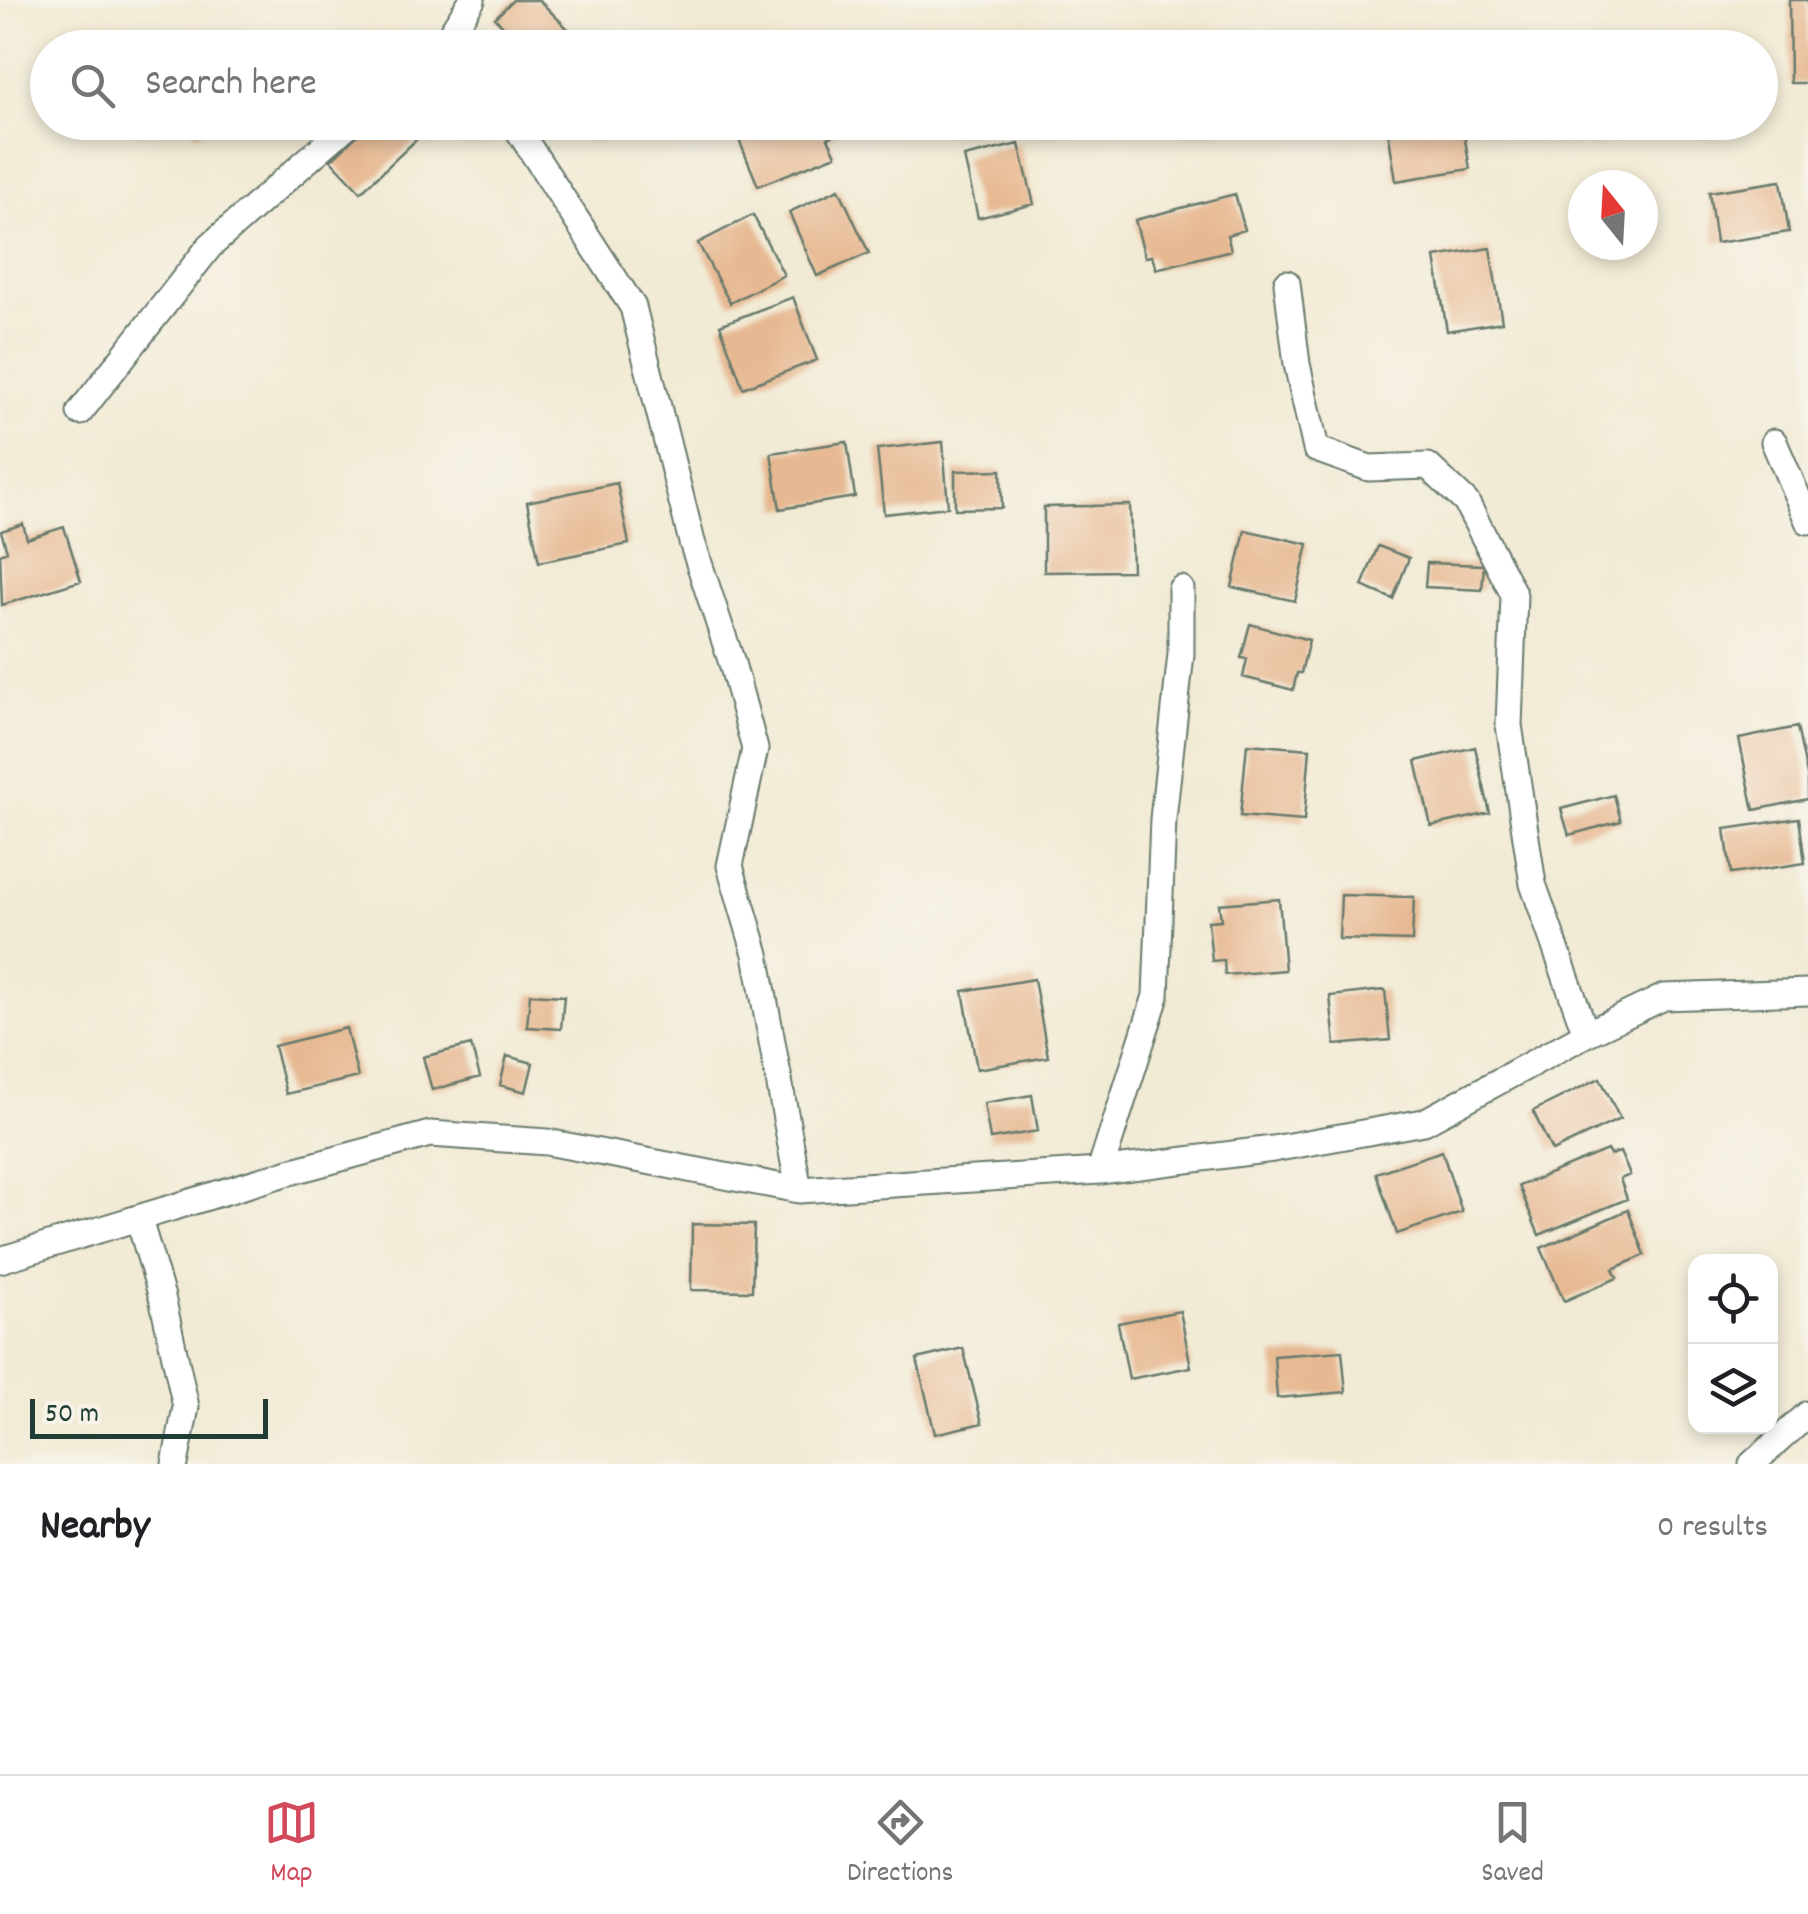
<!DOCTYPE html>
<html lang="en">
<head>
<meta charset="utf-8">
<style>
	body { margin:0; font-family:Dekko,sans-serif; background:#f2f2f2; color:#202124 }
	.controls { position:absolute; right:30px; bottom:30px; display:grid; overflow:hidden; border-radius:20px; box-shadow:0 5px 15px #0003 }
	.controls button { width:90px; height:90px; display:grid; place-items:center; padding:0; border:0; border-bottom:2px solid #e0e0e0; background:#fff; color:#202124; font:50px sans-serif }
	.compass { position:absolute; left:1568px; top:170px; width:90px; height:90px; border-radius:50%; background:#fff; box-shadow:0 5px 15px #0003; rotate:342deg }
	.scale { position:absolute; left:30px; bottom:25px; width:238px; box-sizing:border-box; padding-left:10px; border:5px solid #1f3d34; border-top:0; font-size:28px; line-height:35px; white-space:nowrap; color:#1f3d34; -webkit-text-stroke:8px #f7f3e8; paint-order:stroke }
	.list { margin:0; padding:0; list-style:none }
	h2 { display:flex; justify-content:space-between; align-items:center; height:130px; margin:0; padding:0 40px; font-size:42px }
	h2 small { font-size:32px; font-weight:400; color:#757577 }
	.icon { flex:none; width:55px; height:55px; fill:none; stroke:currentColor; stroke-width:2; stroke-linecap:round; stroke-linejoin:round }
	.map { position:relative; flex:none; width:1808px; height:1464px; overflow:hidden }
	.search { position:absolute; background:#fff; box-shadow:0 5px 15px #0003; left:30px; right:30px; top:30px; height:110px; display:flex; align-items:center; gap:25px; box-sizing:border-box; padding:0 35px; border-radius:55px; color:#757577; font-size:38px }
	.sheet { height:310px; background:#fff }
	nav { display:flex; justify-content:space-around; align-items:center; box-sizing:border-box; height:140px; border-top:2px solid #e0e0e0; background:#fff; font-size:28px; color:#757577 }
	nav a { display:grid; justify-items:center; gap:5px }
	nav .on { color:#d1495b }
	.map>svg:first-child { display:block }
</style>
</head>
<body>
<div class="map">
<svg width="1808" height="1464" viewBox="0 0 1808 1464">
	<rect width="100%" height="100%" fill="#f7f3e8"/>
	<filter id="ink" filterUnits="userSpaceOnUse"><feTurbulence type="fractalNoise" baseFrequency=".01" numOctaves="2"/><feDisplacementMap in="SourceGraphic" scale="20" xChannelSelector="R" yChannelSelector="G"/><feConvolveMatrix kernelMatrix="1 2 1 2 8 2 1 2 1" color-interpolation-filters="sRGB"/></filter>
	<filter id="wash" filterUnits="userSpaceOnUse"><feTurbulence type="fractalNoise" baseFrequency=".0048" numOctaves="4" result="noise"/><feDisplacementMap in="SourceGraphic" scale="40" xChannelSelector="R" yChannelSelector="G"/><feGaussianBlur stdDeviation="2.25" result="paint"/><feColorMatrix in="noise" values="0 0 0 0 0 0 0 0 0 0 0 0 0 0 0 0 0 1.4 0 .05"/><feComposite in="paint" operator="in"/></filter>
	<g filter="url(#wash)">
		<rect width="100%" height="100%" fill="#f1ead4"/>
		<g id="blocks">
			<!-- building -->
			<path fill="#e7b993" d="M513,0H539L582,43L577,48H525L495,18Z
				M1789,0H1808V83H1790Z
				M191,122H223V123L195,134Z
				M371,122H435L361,192L331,160Z
				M739,122H832L837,134L828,138L836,155L758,186L733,125Z
				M1400,122H1462L1470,169L1396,181L1387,124Z
				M1019,144L1034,204L978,218L964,157Z
				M1781,181L1789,232L1716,243L1709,192Z
				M839,189L869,253L817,276L789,212Z
				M1235,194L1245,230L1227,235L1231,250L1156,269L1152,256L1145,257L1135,220Z
				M753,215L784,275L730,303L698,243Z
				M1490,248L1502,322L1447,331L1435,257Z
				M793,297L817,360L743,388L720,325Z
				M847,442L855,497L780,509L771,453Z
				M943,442L948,507L884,514L877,449Z
				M1001,470L1002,508L955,509V471Z
				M617,483L629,544L539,562L527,502Z
				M1130,505L1132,571L1044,572V507Z
				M23,524L27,539L64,527L81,581L2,605L0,554L7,551L1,531Z
				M1245,530L1308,544L1295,601L1232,587Z
				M1378,546L1409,558L1393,599L1362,586Z
				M1427,563L1484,565L1482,590L1425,587Z
				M1250,624L1309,640L1301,673H1297L1293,690L1243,677L1247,659L1241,658Z
				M1797,727L1808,779V799L1754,810L1739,739Z
				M1247,744L1310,749L1304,821L1240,816Z
				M1475,747L1490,813L1431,826L1416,761Z
				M1614,795L1621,821L1569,835L1561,809Z
				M1799,818L1805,863L1731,874L1725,829Z
				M1341,895L1414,897L1412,941L1339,939Z
				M1279,899L1285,970L1225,975L1224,960L1212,961L1208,921L1221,920L1219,904Z
				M1034,979L1048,1057L977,1069L963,991Z
				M1385,990L1390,1040L1335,1045L1330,996Z
				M530,994L564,996L561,1029L527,1027Z
				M346,1028L358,1077L286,1094L274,1046Z
				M471,1045L480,1077L432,1090L423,1057Z
				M507,1056L533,1063L526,1092L500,1085Z
				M1600,1078L1620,1119L1552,1151L1533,1111Z
				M1032,1095L1038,1131L990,1139L984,1103Z
				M1607,1150L1610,1155L1620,1152L1630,1175L1620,1179L1627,1199L1539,1235L1519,1186Z
				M1442,1151L1462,1212L1397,1234L1376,1173Z
				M1628,1210L1645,1255L1613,1269L1617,1278L1564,1301L1541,1248Z
				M692,1224L754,1225L752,1291L691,1290Z
				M1180,1311L1191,1367L1129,1379L1118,1323Z
				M963,1348L982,1423L935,1434L917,1359Z
				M1342,1351L1346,1392L1277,1398L1274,1356Z"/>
		</g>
	</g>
	<g filter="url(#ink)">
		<use href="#blocks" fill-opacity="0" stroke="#687a6c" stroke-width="2.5"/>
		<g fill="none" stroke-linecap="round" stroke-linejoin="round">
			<!-- street casing -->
			<g stroke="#687a6c" stroke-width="29">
				<path id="street" d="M455,48L448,38L472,0
					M513,122L633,307L692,542L732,663L755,749L730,866L756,954L799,1190
					M1287,283L1297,364L1316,449L1369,468L1428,466L1466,502L1514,595L1509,725L1533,884L1586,1034
					M80,412L210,246L351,122
					M1774,442L1808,521
					M1100,1171L1156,996L1163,819L1181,654V589
					M139,1220L162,1297L186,1407L175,1464
					M0,1260L286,1173L430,1134L547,1142L799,1190L1100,1171L1273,1149L1424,1122L1586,1034L1664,997L1808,992
					M1752,1464L1808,1414"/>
			</g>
			<!-- street -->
			<use href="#street" stroke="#fff" stroke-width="25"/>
		</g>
	</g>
</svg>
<div class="controls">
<button><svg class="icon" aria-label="locate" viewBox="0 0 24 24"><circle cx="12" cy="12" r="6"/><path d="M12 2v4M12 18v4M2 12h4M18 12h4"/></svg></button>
<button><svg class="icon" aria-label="layers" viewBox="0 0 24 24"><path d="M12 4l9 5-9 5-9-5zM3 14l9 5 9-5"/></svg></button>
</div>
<svg class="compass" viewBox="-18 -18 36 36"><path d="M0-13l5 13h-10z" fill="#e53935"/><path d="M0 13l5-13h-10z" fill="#757577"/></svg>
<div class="scale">50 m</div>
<div class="search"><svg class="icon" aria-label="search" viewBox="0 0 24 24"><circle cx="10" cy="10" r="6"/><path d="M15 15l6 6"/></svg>Search here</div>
</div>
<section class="sheet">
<h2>Nearby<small>0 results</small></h2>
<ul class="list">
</ul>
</section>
<nav>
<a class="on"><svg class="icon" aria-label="map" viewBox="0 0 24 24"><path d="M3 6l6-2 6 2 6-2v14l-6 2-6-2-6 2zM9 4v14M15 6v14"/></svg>Map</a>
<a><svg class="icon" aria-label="directions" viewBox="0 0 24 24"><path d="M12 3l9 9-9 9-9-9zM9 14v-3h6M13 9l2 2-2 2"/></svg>Directions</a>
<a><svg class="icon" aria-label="saved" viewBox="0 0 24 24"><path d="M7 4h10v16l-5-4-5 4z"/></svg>Saved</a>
</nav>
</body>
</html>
